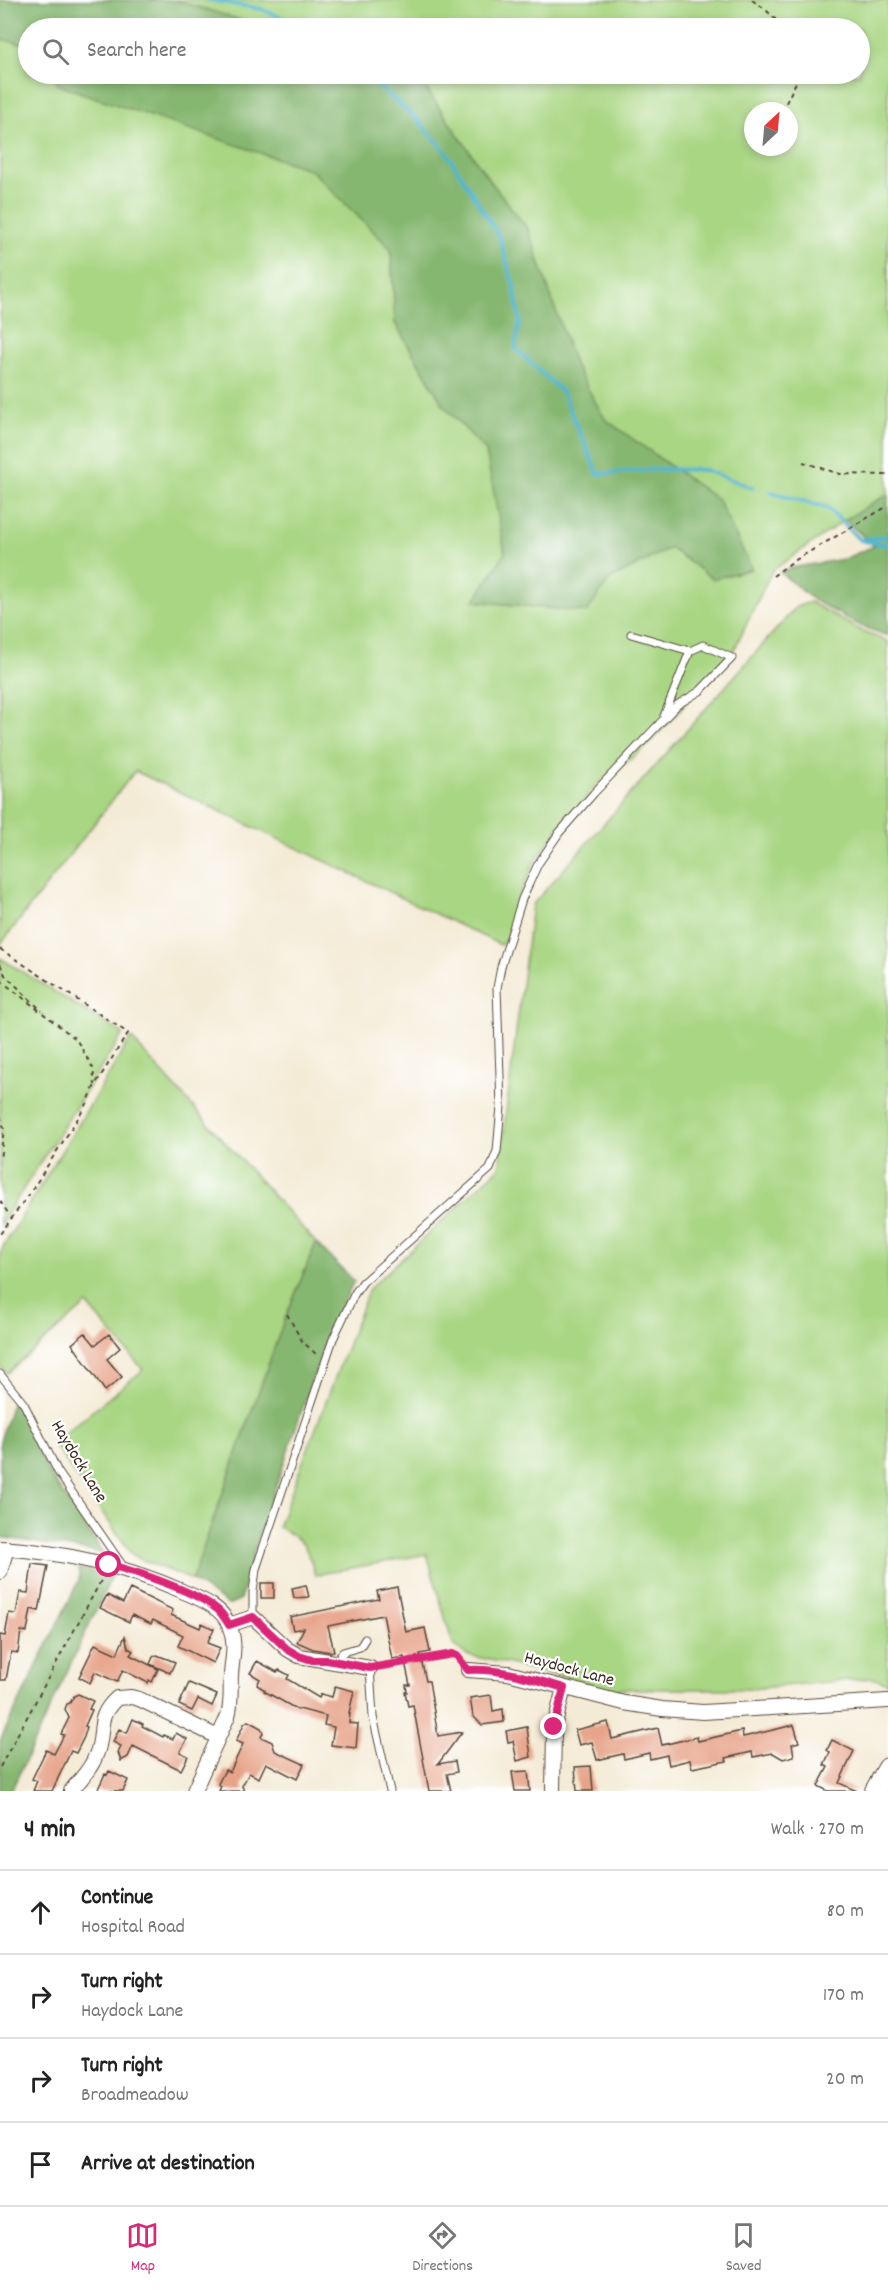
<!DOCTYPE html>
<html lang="en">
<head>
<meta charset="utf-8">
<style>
	body { margin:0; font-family:Dekko,sans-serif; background:#f2f2f2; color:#222 }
	.compass { position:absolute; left:744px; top:102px; width:54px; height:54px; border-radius:50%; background:#fff; box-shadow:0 3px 9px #0003; rotate:26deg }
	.stop { position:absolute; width:18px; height:18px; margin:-14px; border:4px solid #db2777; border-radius:50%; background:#fff }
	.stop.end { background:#db2777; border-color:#fff; box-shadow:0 2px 6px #0008 }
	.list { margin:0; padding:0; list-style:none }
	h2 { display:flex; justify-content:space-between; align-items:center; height:78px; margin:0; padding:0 24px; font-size:26px }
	h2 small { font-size:20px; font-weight:400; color:#767676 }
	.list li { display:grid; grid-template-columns:39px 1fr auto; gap:18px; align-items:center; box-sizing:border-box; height:84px; padding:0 24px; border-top:2px solid #e0e0e0 }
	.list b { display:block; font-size:22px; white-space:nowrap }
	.list p { margin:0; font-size:20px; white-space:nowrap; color:#767676 }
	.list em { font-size:20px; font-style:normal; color:#767676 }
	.icon { flex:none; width:33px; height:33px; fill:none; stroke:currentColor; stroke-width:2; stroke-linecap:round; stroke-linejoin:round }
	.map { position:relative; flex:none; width:888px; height:1791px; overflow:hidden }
	.search { position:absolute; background:#fff; box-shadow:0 3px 9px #0003; left:18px; right:18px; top:18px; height:66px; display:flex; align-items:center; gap:15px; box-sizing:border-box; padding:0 21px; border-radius:33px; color:#767676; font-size:22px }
	.sheet { height:414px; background:#fff }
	nav { display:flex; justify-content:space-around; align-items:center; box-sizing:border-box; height:84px; border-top:2px solid #e0e0e0; background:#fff; font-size:16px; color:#767676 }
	nav a { display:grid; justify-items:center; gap:3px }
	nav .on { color:#db2777 }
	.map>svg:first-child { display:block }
</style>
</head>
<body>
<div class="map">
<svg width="888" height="1791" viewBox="0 0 888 1791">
	<rect width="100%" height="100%" fill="#fff"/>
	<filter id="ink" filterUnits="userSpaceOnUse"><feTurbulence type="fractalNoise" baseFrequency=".0167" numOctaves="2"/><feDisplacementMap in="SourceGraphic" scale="12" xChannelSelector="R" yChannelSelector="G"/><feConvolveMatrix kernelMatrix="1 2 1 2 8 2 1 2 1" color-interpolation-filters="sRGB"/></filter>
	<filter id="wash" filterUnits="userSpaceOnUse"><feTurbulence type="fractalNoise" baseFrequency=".008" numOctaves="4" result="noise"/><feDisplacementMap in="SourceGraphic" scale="24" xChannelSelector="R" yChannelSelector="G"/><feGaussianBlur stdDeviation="1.35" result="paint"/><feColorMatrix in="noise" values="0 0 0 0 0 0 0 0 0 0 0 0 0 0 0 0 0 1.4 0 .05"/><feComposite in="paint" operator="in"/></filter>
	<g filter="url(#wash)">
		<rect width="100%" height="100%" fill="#f4ebd6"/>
		<!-- green -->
		<path fill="#a9d683" stroke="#728050" stroke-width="1.5" fill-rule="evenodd" d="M0,0H888V494L845,520L772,571L734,650L648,745L592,790L551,839L534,863L521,892L507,938L501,945L135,771L0,945ZM28,28H860V74H28ZM753,111H789V147H753Z
			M810,602L865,633L888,641V1683L872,1678L748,1689H608L514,1665L467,1655L453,1645L427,1554L315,1575C308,1548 304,1539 278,1527L369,1289L499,1168L532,905L796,607Z
			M0,958L123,1034L0,1225Z
			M131,1038L316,1243L286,1317L192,1580L138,1558L131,1553L53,1443L143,1370L87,1304L7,1373L0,1366V1252Z"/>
		<!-- forest -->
		<path fill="#86b771" stroke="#607048" stroke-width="1.5" d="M0,0H175L267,28H28V45L0,39Z
			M55,74H416L488,178L528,229L574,364L605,419L718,500L752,569L713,579L670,548L609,580L587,612L474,601L505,553L486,451L444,406L395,323L391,249L311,170L58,85Z
			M888,494V636L861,626L813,600L780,572L796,567L844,559L874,546L845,520Z
			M316,1243L354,1281L327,1336L253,1554L241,1599L228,1605L192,1580L281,1329Z
			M13,1400L49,1473L103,1553L0,1537V1441Z
			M79,1568L112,1576L11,1791H0V1741L79,1580Z"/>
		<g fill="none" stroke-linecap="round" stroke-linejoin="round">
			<!-- stream -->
			<path stroke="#52b6d1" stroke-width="4" d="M210,0L261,9L308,28
				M364,74L417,119L447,153L499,236L514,286L520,321L515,348L562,392L598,474L659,469L705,470L753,488
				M770,492L828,508L860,540L888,536
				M864,541L888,545"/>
		</g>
		<g id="blocks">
			<!-- building -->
			<path fill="#e7a48a" d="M85,1333L95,1345L109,1334L120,1348L107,1359L122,1377L105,1391L72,1344Z
				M32,1564L48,1566L39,1611L31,1609L27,1632L21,1631L18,1653L11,1652L6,1680H0V1635L5,1636L9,1613L16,1614L20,1592L28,1593Z
				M261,1583H274V1598H261Z
				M306,1585L309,1597L294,1598L292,1588Z
				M397,1587L406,1632L425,1628L430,1652L420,1654L426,1681H429L438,1736L462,1732L438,1764L455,1761L457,1772L447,1774L451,1791H429L413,1705L408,1706L405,1692H407L406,1685H410L404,1657L392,1659L383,1615L328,1626L334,1651L330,1652L313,1649L297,1642L304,1628L293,1630L290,1617L379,1599L377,1591Z
				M130,1589L173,1610L171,1615L200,1628L202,1623L214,1629L207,1643L220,1648L213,1663L178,1646L183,1635L153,1620L151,1624L132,1615L129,1622L100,1608L107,1595L123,1603Z
				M125,1636L128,1648L133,1651L130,1655L158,1669L152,1682L149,1680L148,1683L123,1670L117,1682L95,1672L90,1683L79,1677L95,1644L117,1654Z
				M157,1655L175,1662L170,1673L150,1664L153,1657Z
				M257,1661L277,1672L279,1670L289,1675L287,1679L319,1698L321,1694L332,1697L335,1686L354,1691L349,1713H350L349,1723L358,1724L356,1748L331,1745L334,1727L324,1725L326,1716L299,1709L298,1710L264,1691L265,1690L257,1685L260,1679L250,1673Z
				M189,1683L217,1695L212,1706L198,1699L192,1711L179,1705Z
				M78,1694L93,1701L89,1709L92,1710L85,1726L87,1727L84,1737L76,1753L71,1751L52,1791H33L37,1781L32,1779L46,1750L54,1754L64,1735L61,1734L69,1718L65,1709L67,1704L70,1703L74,1696Z
				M491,1695L493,1711L503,1709L504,1722L482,1725L473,1716L470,1698Z
				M133,1719L143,1724L142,1726L163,1737L164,1735L173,1739L176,1733L187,1739L180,1752L188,1756L181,1770L133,1746L128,1757L121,1761L118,1752L121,1746L113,1742L119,1729L127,1733Z
				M248,1721L261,1728L263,1733L261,1737L272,1742L275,1751L304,1764L297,1779L266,1763L259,1778L249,1773L242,1786L244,1791H219L221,1786L218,1784L225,1770L230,1772L243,1744L236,1741L244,1724Z
				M608,1722L612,1739L658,1728L662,1745L697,1737L698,1741L742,1731L743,1737L794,1725L799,1742L792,1744L794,1756L783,1759L773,1753L753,1757L752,1752L726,1758L727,1761L692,1768L690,1760L669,1765L667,1755L650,1759L649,1753L624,1759L623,1754L597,1760L592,1742L579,1745L575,1730Z
				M527,1727L531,1757L517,1761L513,1741L508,1742L506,1731Z
				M832,1740L854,1751L839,1783L857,1791H828L818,1786L828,1767L824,1765L830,1752L827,1750Z
				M591,1766L593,1791H577L575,1767Z
				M109,1771L128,1780L123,1791H97L105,1774L107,1775Z
				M528,1771L530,1791H515L512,1772Z"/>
		</g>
	</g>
	<g filter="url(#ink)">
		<use href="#blocks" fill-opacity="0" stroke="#57473a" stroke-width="1.5"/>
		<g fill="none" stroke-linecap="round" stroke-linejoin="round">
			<!-- lane casing -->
			<g stroke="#57473a" stroke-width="9">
				<path id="lane" d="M664,716L690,651
					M0,1374L24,1404L58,1472L125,1569
					M253,1617V1592L256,1569L333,1339L355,1293L363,1282L490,1169L497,1151L501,1106L497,988L501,967L522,899L538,864L559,833L594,793L677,705L700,691L732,658L703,645L690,651L631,634
					M337,1661L343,1652L360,1647L365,1639
					M370,1668L373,1717L390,1791"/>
			</g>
			<!-- street casing -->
			<g stroke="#57473a" stroke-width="16">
				<path id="street" d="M0,1548C63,1552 125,1566 182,1591C200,1599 221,1606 229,1625C237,1643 232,1658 231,1675C230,1690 232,1702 228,1716L194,1791
					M0,1572L7,1548
					M229,1625L253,1617L287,1649L299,1656L370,1668
					M468,1670L508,1673L624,1703L662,1709L703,1712L888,1701
					M71,1791C80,1779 91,1770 96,1755C106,1732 94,1719 117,1698L131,1697L139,1699L218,1737
					M553,1791L554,1727L564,1688"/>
			</g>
			<!-- secondary casing -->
			<g stroke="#57473a" stroke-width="22">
				<path id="secondary" d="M875,1791L888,1768"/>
			</g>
			<!-- path -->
			<path stroke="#57473a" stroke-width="2" stroke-dasharray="4.5 4.5" stroke-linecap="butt" d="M752,0L765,9L784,28
				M782,111L800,74
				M803,462L840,474L888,475
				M773,576L792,562L888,506
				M0,949L128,1033L95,1085L87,1104L30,1193L0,1234
				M0,964L5,975L42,1011
				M0,980L76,1039L93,1068L95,1085
				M0,1116L4,1128L0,1160
				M0,1201L10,1216
				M287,1314L302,1341L317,1355
				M382,1666L453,1654L460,1659
				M0,1767L103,1577"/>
			<!-- lane -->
			<use href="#lane" stroke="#fff" stroke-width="7"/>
			<!-- street -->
			<use href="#street" stroke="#fff" stroke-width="14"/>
			<!-- secondary -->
			<use href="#secondary" stroke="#fff" stroke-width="20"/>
		</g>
	</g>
	<g fill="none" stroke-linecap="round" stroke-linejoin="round" filter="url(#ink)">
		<!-- route -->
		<path stroke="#db2777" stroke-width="8" d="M109,1565C135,1571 204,1594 221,1613C224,1617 227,1621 229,1625L253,1617L287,1649L299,1656L312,1660H327L370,1668L453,1654L457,1656L468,1670C501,1668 533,1679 564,1688L554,1727"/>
	</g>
	<g text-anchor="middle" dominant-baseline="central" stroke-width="4.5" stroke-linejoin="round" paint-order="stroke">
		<!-- street labels -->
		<g font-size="18" fill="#3b2a1e" stroke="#fff">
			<text transform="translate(78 1462) rotate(59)">Haydock Lane</text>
			<text transform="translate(569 1670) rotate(15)">Haydock Lane</text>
		</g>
	</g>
</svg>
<svg class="compass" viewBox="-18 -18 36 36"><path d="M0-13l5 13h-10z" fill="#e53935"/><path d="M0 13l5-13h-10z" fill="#767676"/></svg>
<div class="stop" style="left:109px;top:1565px"></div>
<div class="stop end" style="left:554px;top:1727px"></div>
<div class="search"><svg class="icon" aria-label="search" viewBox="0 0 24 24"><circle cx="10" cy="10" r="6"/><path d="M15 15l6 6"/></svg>Search here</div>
</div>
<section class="sheet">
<h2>4 min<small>Walk · 270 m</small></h2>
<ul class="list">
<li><svg class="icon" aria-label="ahead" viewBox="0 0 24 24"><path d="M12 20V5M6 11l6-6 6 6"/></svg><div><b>Continue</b><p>Hospital Road</p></div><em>80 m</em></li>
<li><svg class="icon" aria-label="right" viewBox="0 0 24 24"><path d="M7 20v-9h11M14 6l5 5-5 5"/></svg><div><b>Turn right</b><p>Haydock Lane</p></div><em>170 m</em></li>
<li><svg class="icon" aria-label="right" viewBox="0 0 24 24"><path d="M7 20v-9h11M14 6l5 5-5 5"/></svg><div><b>Turn right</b><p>Broadmeadow</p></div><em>20 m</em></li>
<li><svg class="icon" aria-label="arrive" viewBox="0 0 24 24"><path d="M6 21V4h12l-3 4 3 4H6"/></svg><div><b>Arrive at destination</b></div></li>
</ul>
</section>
<nav>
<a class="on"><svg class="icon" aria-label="map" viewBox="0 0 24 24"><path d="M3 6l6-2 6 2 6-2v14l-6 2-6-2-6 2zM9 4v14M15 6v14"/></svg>Map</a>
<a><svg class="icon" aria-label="directions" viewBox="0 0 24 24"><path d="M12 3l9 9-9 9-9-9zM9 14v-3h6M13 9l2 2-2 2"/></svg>Directions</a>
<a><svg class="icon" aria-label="saved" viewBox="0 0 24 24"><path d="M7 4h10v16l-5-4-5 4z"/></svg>Saved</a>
</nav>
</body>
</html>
